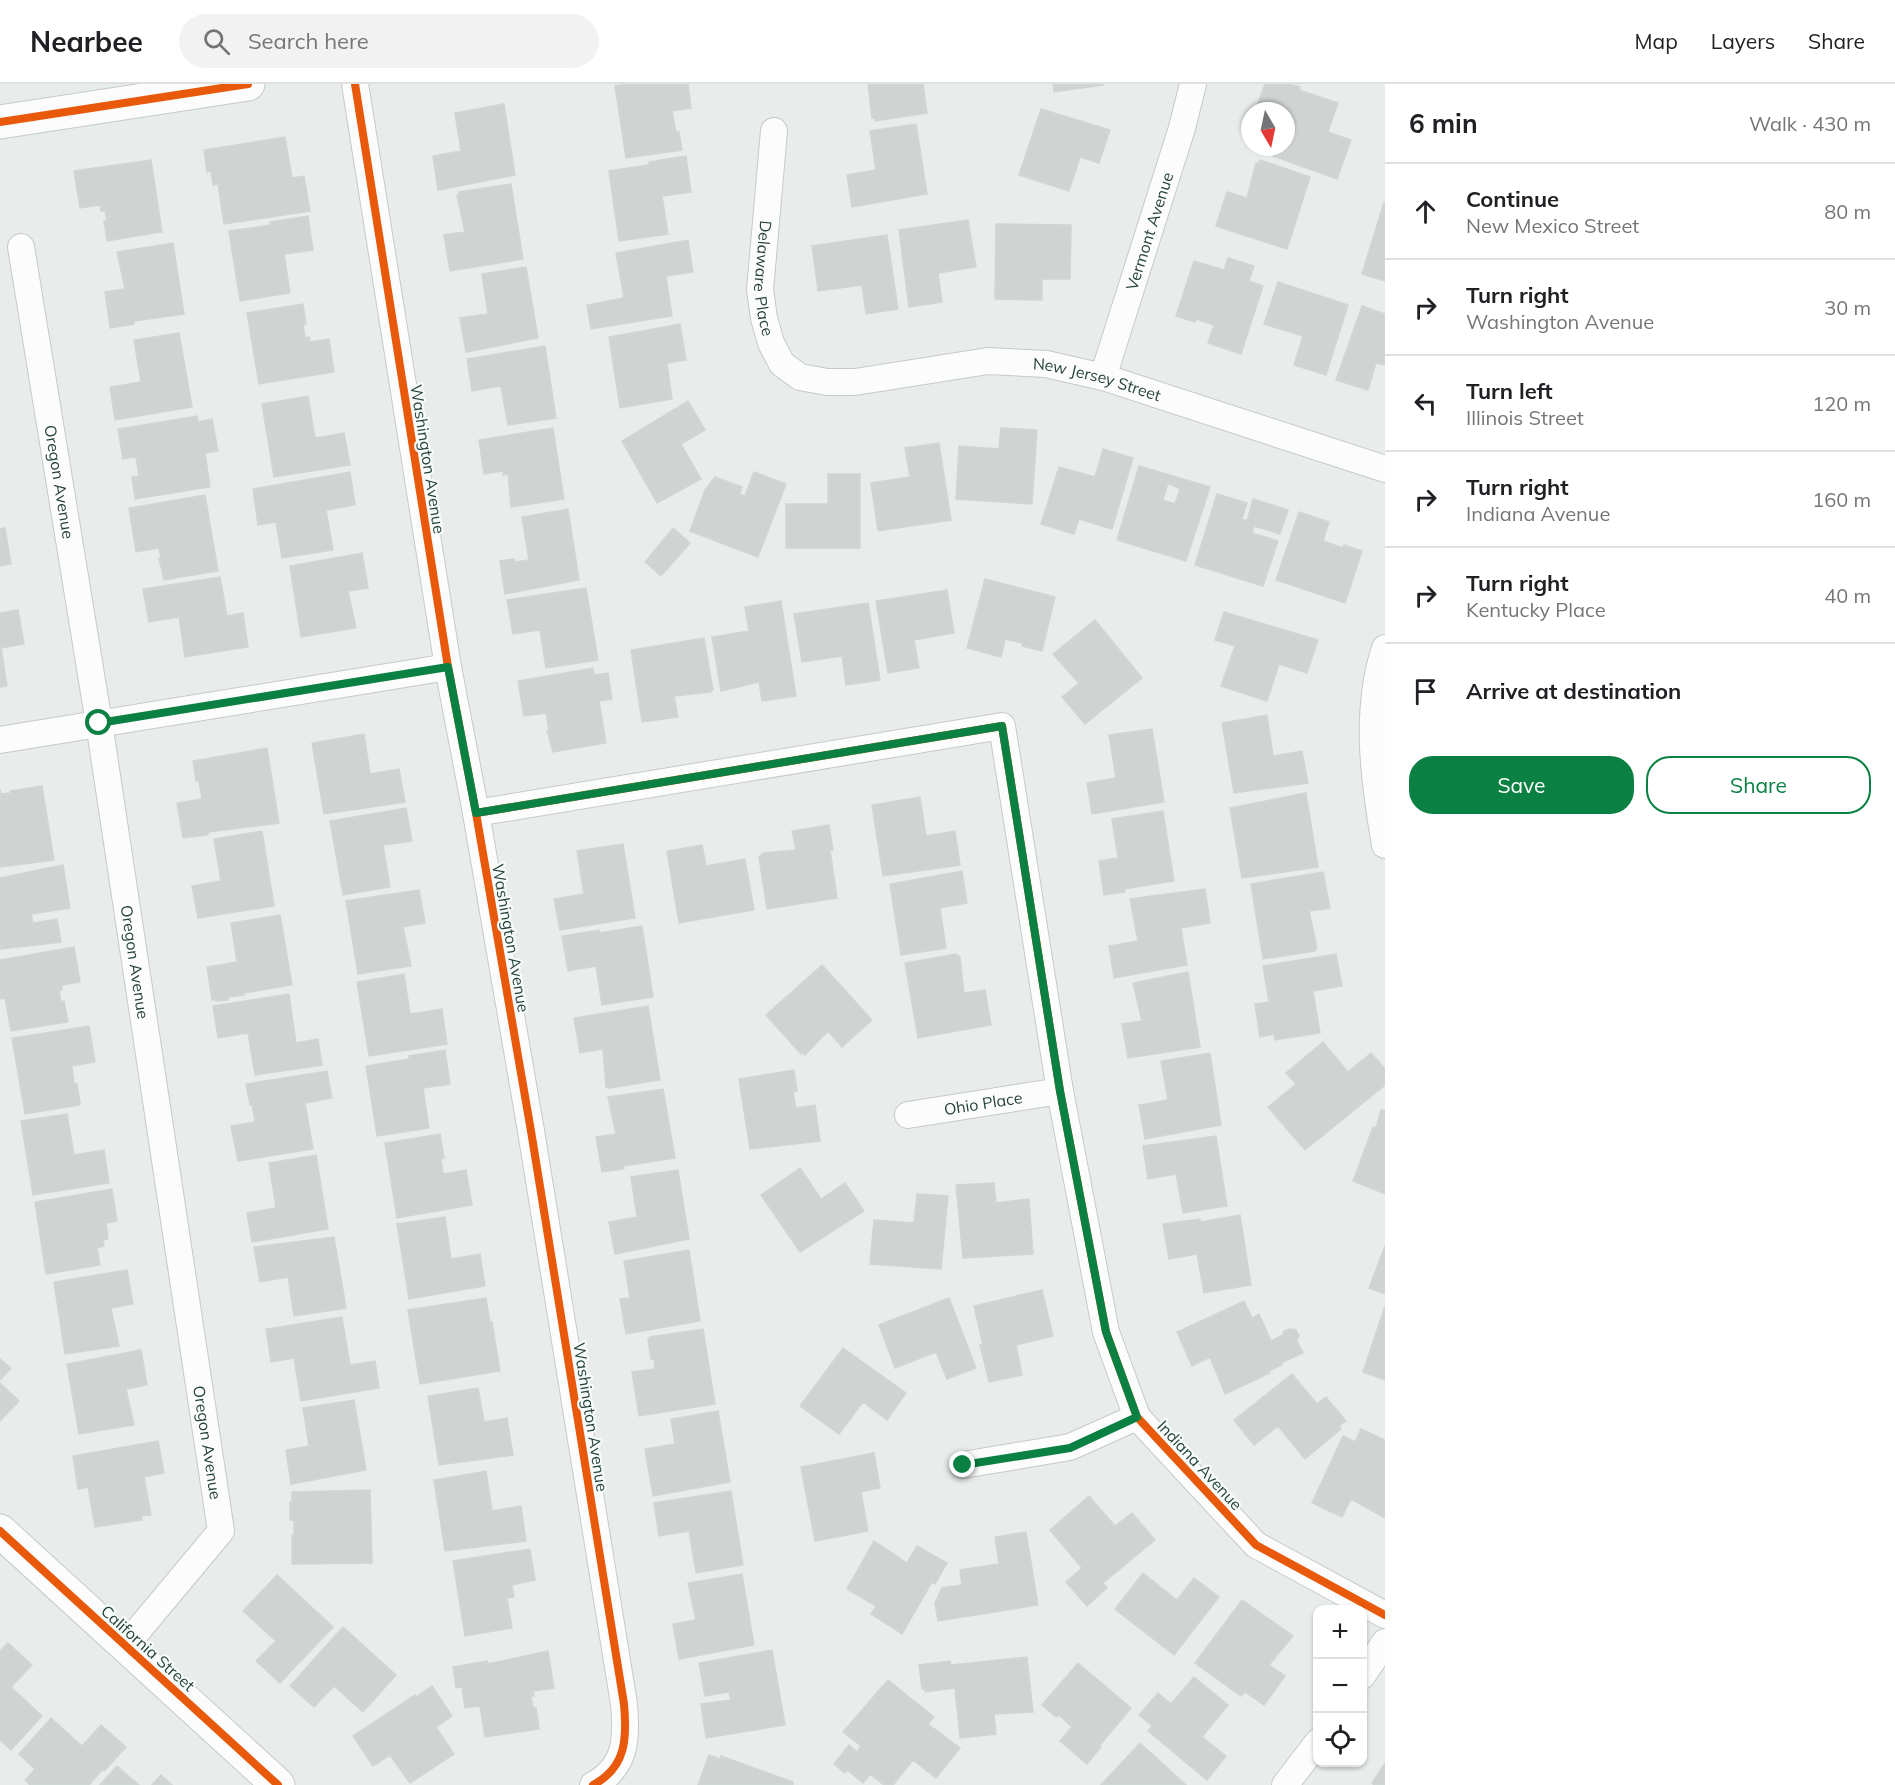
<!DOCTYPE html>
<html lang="en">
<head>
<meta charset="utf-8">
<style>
	body { margin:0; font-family:Mulish,sans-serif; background:#f2f2f2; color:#202124 }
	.controls { position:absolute; right:18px; bottom:18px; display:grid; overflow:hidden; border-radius:12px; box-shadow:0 2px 4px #0004 }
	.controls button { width:54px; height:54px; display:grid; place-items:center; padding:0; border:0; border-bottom:2px solid #e0e0e0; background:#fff; color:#202124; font:30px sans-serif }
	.compass { position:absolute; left:1241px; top:18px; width:54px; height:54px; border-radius:50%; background:#fff; box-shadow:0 2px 4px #0004; rotate:171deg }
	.stop { position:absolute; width:18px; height:18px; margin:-14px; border:4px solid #0b8043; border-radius:50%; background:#fff }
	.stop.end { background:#0b8043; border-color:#fff; box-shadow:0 2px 6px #0008 }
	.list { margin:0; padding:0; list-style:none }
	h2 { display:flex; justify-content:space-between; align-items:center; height:78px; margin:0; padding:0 24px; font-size:26px }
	h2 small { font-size:20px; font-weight:400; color:#757577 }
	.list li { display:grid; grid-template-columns:39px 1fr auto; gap:18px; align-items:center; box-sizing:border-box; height:96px; padding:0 24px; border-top:2px solid #e0e0e0 }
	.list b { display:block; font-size:22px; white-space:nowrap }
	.list p { margin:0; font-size:20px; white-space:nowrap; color:#757577 }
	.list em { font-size:20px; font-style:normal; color:#757577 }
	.actions { display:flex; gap:12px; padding:18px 24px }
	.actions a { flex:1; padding:14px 0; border:2px solid #0b8043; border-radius:24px; text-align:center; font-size:21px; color:#0b8043 }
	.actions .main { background:#0b8043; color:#fff }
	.icon { flex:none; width:33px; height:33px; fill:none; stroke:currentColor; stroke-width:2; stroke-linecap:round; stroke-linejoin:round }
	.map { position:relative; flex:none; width:1385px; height:1701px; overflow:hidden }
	header { display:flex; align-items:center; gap:36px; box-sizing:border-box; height:84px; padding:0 30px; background:#fff; border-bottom:2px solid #e0e0e0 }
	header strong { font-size:28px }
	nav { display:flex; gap:33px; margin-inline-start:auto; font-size:21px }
	.search { width:420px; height:54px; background:#f2f2f2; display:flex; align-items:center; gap:15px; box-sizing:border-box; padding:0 21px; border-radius:33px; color:#757577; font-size:22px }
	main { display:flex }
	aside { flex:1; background:#fff }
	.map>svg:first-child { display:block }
</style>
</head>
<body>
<header>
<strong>Nearbee</strong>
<div class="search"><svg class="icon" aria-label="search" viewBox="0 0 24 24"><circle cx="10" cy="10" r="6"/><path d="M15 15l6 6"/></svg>Search here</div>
<nav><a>Map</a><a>Layers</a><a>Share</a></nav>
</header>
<main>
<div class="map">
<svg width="1385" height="1701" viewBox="0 0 1385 1701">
	<rect width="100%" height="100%" fill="#e8edeb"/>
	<!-- building -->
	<path fill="#cfd4d2" stroke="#d1d6d4" stroke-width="1.5" fill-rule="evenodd" d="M629,0H688L691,24L672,27L676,48H679L682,66L626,74L615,2Z
		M868,0H923L927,29L875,37V33L872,34Z
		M1053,0H1103V1L1054,8Z
		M1265,0H1289L1300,3L1299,6L1338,19L1328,48L1351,56L1337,95L1270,71L1273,63H1286V27H1263L1256,25Z
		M504,20L515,91L438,106L433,72L461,67L455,29Z
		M1041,25L1110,46L1099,79L1080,73L1069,107L1019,91Z
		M916,40L927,110L852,123L847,91L876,86L870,47Z
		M285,53L292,94L304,92L310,127L224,140L218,100L213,101L211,87L207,88L204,66Z
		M686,72L691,108L662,112L668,150L619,157L609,87L649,81V78Z
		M151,76L162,148L107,157L104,137H107L105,127H101L100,121L80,124L74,87Z
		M1260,76L1310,93L1287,165L1216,142L1227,108L1247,114L1256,79L1259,80Z
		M511,100L523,175L450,187L444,151L465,148L457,112L459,111V108Z
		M1384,118L1385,119V197L1362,190Z
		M308,132L313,166L284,170L290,209L240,217L229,147L271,141L270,138Z
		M968,136L976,183L938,189L942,218L909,223L899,146Z
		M996,140L1071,141L1070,195H1042V216L995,215Z
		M887,151L898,225L866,230L862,201L818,207L812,162Z
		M688,156L693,188L666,192L672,232L591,245L587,221L624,214L616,169Z
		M173,159L184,230L134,237V240L110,244L105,208L125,205L117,168Z
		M1228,174L1254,182L1249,197L1263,202L1241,270L1208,259L1214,241L1196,235L1195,238L1176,232L1194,177L1224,186Z
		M526,183L538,254L466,268L460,234L488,230L482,190Z
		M1278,198L1348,221L1326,291L1294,281L1303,252L1264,240Z
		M303,220L306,240L303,241L305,254L309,253L310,258L329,255L334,288L259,300L247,229Z
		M1362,222L1385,230V281L1376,279L1368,306L1336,296Z
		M680,240L686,276L667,279L672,315L620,324L609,253Z
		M179,249L192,323L115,336L110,303L141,298L134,256Z
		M545,262L556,334L508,341L501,302L472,307L467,275Z
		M308,312L315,354L344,349L350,381L274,393L262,320Z
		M688,317L705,346L681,360L701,395L657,419L622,357Z
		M197,332L198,338L212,335L218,367L205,369L210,403L135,415L132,393L139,392L136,373L123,375L118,345Z
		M553,344L564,415L511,423L508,390L503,391V387L484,390L479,356Z
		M1001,344L1037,346L1032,420L956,415L959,362L999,365Z
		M939,359L951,436L878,447L871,399L910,393L905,364Z
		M1103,365L1133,374L1112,445L1079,435L1074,450L1041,440L1059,383L1095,393Z
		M1139,382L1210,403L1186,477L1117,456ZM1168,399L1180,405L1175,420L1163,416Z
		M350,388L355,421L326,426L333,466L282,474L276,438L258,441L253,405Z
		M754,388L786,400L758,473L690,447L705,406L715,393L742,403L740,410L745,412Z
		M828,390H860V464H786V420H828Z
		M1217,410L1247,419L1242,435L1247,437L1253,415L1288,426L1280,450L1254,442L1252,449L1278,457L1263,502L1195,481Z
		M205,411L218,487L164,496L159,474H161L159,464L136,468L129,424Z
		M568,425L579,496L505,510L500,477L514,475L515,478L529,476L522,433Z
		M1299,428L1329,438L1323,457L1343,464L1344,461L1362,467L1345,519L1276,496Z
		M5,444L11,480L0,482V445Z
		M673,444L690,459L661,492L645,478Z
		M362,469L368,504L348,507L356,544L301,553L290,482Z
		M220,493L227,532L243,529L248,563L185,573L179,533L149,538L143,505Z
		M985,495L1055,513L1042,567L1022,562L1023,559L1005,555L1001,573L967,564Z
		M586,504L598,576L546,584L540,546L513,550L507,516Z
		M947,506L954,549L914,556L919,584L888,589L876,517Z
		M781,517L796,612L762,617L759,598L721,607L712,553L749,547L745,523Z
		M868,519L880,596L846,601L842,572L802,578L794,530Z
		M18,526L24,560L1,564L7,602L0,603V529Z
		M1224,528L1318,556L1307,589L1279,580L1267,617L1221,602L1235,562L1215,556Z
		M1095,536L1142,594L1085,640L1062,613L1079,599L1053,570Z
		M704,554L713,606H711V608L674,612L678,633L642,638L631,566Z
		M593,584L594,591L608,589L612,615L599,617L606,659L553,668L547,647H549L546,629L524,632L518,597Z
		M1267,631L1273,672L1302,667L1308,699L1234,709L1222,639Z
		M1152,645L1164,718L1092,730L1087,699L1116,694L1109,651Z
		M364,650L370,690L399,685L405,718L324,730L312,659Z
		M267,664L279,739L208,748V751L183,754L177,719L202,715L199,697H196L193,677Z
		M42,702L54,776L0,783V705L1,710L11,709L10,707Z
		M1306,709L1318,783L1242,794L1230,724Z
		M920,713L926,752L955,747L960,781L883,792L872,721Z
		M406,724L412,757L383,761L390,803L343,811L330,737Z
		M1163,727L1174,797L1124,805L1125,808L1104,811L1099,777L1118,774L1112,735Z
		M829,741L833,766H830L837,814L767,825L759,773L763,769L796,766L792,747Z
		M262,747L274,822L198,834L192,802L221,797L214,755Z
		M623,760L635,834L560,846L554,815L584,810L577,767Z
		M702,761L706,782L745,775L754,826L679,839L667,767Z
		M63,781L70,824L31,830L33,839L57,835L61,858L0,865V794Z
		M962,787L967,819L940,824L946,864L901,871L890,800Z
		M1323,788L1330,824L1309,827L1317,864L1315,865V867L1263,875L1251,800Z
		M1205,805L1210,839L1181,844L1187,881L1114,894L1109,862L1138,857L1130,815Z
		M419,806L425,839L403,843L411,882L358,890L346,817Z
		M280,831L292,901L244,909V911L228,913V916L216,917V915L212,916L207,883L237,878L231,839Z
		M642,842L653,913L602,921L596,882L568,887L562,852L599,846L600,849Z
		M74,863L80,898L62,901V906L59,907L61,918L64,917L68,938L11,947L5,914L0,915V876Z
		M956,870L960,873L964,909L985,906L991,941L918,954L905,879Z
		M1336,870L1342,902L1313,907L1320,949L1275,956L1274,950L1260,953L1255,920L1269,918L1263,882Z
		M822,881L872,936L842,963L828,947L805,971L803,969L801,970L766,931Z
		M1188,888L1200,963L1128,974L1122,940L1142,937L1133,899Z
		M404,890L410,930L442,925L447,960L369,972L357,898Z
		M289,910L296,959L318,955L322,981L255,991L248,949L218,954L213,922Z
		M648,922L660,996L609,1004L606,1003L603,965L580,969L574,934Z
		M89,942L95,978L72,982L74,1000H77L80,1019L79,1021L25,1030L12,954Z
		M1323,958L1348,988L1371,969L1385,985V1001L1305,1066L1268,1023L1296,1000L1286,989Z
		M445,966L450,1000L423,1004L429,1044L377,1052L366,982L409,975V972Z
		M1210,969L1221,1041L1145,1055L1139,1021L1168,1016L1161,977Z
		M794,986L797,1007L793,1008L796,1024L815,1021L820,1057L750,1065L739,995Z
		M327,987L332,1014L305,1019L313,1065L238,1077L231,1042L255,1038L252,1020L250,1021L246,1000Z
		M663,1005L675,1074L623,1082L624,1085L602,1088L596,1053L616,1050L608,1013Z
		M1381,1026L1385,1027V1110L1353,1097L1373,1043L1376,1044Z
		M67,1030L74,1071L104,1066L109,1099L33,1111L21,1037Z
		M440,1050L444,1074L441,1075L443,1090L466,1086L472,1121L397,1134L385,1059Z
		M1216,1052L1227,1122L1183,1129L1176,1090L1148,1095L1143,1062Z
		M316,1071L328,1145L252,1158L247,1129L276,1124L269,1079Z
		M800,1084L821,1115L845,1099L864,1127L800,1168L761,1111Z
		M678,1086L689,1155L615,1170L609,1138L637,1133L631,1093Z
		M994,1099L996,1119L1029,1115L1033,1170L963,1174L956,1101Z
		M112,1105L117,1137L106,1139L108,1155L103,1156L104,1162L97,1164L100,1181L46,1190L35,1118Z
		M917,1110L948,1112L941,1185L870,1180L874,1136L914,1139Z
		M1240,1131L1251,1201L1204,1209L1197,1170L1169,1175L1163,1140L1200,1135V1138Z
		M445,1133L451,1175L480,1170L485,1202L409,1215L397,1140Z
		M334,1153L346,1224L294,1232L288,1193L260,1198L254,1163Z
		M1385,1162V1210L1369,1204Z
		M689,1166L700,1237L626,1250L620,1215L630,1214L624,1177Z
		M127,1186L133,1220L111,1224L119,1262L65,1270L54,1198Z
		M1042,1206L1053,1252L1016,1261L1022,1291L989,1298L980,1261H983L974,1222Z
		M486,1214L490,1238H492L500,1287L420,1300L408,1226Z
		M949,1214L976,1284L947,1295L936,1268L895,1284L879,1241Z
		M1244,1217L1252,1234L1259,1230L1271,1257L1283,1251L1284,1247L1290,1245L1296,1246L1299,1252L1297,1257L1303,1269L1281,1279L1282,1281L1269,1287L1270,1289L1225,1310L1210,1273L1192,1282L1177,1248Z
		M1385,1222V1296L1363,1288Z
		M342,1233L350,1281L375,1277L379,1304L301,1317L294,1274L271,1278L266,1245Z
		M703,1245L715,1320L639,1332L632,1288L655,1285L654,1274L651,1275L648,1255L650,1253Z
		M843,1264L906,1309L887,1336L863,1318L839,1350L800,1322Z
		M141,1266L147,1301L126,1305L134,1341L79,1350L67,1280Z
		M0,1275L11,1284L0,1296Z
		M1292,1290L1317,1320L1326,1313L1346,1337L1339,1342L1341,1345L1305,1375L1278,1342L1254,1361L1234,1336Z
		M0,1299L19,1317L0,1337Z
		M478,1304L484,1338L507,1334L513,1371L439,1381L428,1312Z
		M354,1316L366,1386L291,1400L286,1366L309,1362L303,1324Z
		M718,1327L730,1398L653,1412L645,1365L675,1360L671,1335Z
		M1361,1345L1385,1356V1434L1351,1415L1342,1433L1312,1419L1343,1352L1355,1358Z
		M158,1357L164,1389L144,1393L151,1431L141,1432L142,1436L95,1443L88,1403L78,1405L73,1372Z
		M874,1369L880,1404L861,1408L868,1447L815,1457L801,1383Z
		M486,1387L492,1427L521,1422L526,1457L445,1467L434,1396Z
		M370,1406L372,1479L292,1480V1451H294V1436H290V1418H292V1408Z
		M731,1407L743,1481L696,1489L689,1447L659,1452L654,1419Z
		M1089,1412L1115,1442L1132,1429L1155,1456L1103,1499L1107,1504L1087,1522L1066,1498L1082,1484L1050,1446Z
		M1026,1448L1038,1521L938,1537L935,1519L942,1504L962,1501L960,1486L999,1480L995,1453Z
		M874,1457L907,1479L917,1462L947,1479L935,1500L932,1498L902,1550L871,1530L876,1522L847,1505Z
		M530,1465L535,1496L512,1501L514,1513L507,1514L512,1544L465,1552L453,1477Z
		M1143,1489L1177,1516L1194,1494L1219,1513L1174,1571L1115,1525Z
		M742,1490L754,1561L679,1575L673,1540L696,1536L688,1499Z
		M277,1491L333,1543L280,1599L256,1577L276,1557L243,1527Z
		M1242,1516L1293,1552L1269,1581L1285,1592L1264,1621L1245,1608L1241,1612L1195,1579Z
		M343,1543L396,1591L363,1628L334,1602L314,1623L290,1602Z
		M8,1559L32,1581L11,1603L42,1632L11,1666L0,1656V1567Z
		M772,1566L785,1641L706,1654L701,1620L731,1616L729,1608L705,1612L699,1579Z
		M548,1567L554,1604L533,1607L534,1612H531L533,1624H536L539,1645L485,1653L480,1622L465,1624L462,1603L456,1604L453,1583L487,1577L488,1580Z
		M1027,1573L1033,1628L994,1630L996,1650L960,1654L955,1604L925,1608V1605H922L919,1581L950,1577L951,1581Z
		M1078,1579L1131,1624L1100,1661L1101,1663L1087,1680L1060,1657L1072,1643L1059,1631L1056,1633L1042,1621Z
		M1194,1593L1228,1621L1202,1653L1226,1672L1207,1696L1148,1647L1152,1642L1139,1631L1158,1609L1171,1620Z
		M888,1596L934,1633L928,1640L960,1664L936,1694L913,1676L893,1701H884L870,1690L863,1699L847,1686L845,1689L834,1680L849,1661L857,1668L861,1662L843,1648Z
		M432,1602L452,1632L436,1643L454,1670L410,1699L390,1671L373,1682L353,1652L415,1611L416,1613Z
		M51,1634L82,1662L101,1641L126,1663L104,1687L102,1686L89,1701H30L25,1696L35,1685L19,1670Z
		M1140,1659L1186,1701H1101Z
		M709,1671L720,1675L721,1672L793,1698V1701H698Z
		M1385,1679V1701H1374L1372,1699Z
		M117,1682L139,1701H100Z
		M161,1691L172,1701H152Z"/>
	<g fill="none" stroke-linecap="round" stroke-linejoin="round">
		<!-- street casing -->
		<g stroke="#c5cac8" stroke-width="28">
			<g id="street">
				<path d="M355,0L448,583L476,729L531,1047L624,1620C627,1653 627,1683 593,1701"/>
				<path id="s1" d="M774,47L760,206L764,234L771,259L782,280L800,293L827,298H855L988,277L1046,280L1103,293L1385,385"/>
				<path id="s2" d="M21,163L99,639L221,1447L125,1562"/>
				<path id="s3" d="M1103,293L1182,44L1193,0"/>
				<path d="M1385,564C1364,628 1374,696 1385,761"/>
				<path d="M0,656L448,583"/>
				<path d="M476,729L1002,642L1060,1007L1106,1248L1137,1333L1256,1461L1385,1531"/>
				<path id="s4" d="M908,1031L1060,1007"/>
				<path d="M963,1381L1070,1363L1137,1333"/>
				<path d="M1362,1592L1385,1558"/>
				<path d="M1285,1701L1318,1658"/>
			</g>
		</g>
		<!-- secondary casing -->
		<g stroke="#c3cbc8" stroke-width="35">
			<path id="secondary" d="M0,38L248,0
				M0,1447L278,1701"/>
		</g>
		<!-- street -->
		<use href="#street" stroke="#fcfcfc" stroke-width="26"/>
		<!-- secondary -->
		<use href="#secondary" stroke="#fcfcfc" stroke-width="33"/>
		<!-- cycleway casing -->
		<g stroke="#f7fbf9" stroke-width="11">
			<path id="cycleway" d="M355,0L448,583L476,729L531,1047L624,1620C627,1653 627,1683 593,1701
				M0,38L248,0
				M476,729L1002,642L1060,1007L1106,1248L1137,1333L1256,1461L1385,1531
				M0,1447L278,1701"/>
		</g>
		<!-- cycleway -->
		<use href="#cycleway" stroke="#e8590c" stroke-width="8"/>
	</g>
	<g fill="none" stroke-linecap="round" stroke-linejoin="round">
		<!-- route -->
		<path stroke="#0b8043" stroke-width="8" d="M99,639L448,583L476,729L1002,642L1060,1007L1106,1248L1137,1333L1070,1364L963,1381"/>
	</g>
	<g text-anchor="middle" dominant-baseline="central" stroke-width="4.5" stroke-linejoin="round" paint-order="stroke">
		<!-- street labels -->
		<g font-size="16" fill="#24423a" stroke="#f7fbf9">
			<text stroke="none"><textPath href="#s3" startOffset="153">Vermont Avenue</textPath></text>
			<text stroke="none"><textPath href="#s1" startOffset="148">Delaware Place</textPath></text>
			<text stroke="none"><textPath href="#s1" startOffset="561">New Jersey Street</textPath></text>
			<text transform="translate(428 375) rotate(81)">Washington Avenue</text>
			<text stroke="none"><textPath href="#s2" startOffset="238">Oregon Avenue</textPath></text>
			<text transform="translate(511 854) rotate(80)">Washington Avenue</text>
			<text stroke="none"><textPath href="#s2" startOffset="724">Oregon Avenue</textPath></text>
			<text stroke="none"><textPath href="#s4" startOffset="76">Ohio Place</textPath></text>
			<text transform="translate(591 1333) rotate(81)">Washington Avenue</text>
			<text stroke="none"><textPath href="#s2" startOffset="1210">Oregon Avenue</textPath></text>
			<text transform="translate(1200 1381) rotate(47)">Indiana Avenue</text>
			<text transform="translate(148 1564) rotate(42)">California Street</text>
		</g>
	</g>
</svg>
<div class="controls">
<button>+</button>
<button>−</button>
<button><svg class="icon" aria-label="locate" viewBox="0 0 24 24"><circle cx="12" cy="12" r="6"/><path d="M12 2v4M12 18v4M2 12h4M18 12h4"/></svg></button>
</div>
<svg class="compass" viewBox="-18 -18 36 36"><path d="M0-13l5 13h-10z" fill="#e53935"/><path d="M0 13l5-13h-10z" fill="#757577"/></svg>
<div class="stop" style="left:99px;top:639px"></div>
<div class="stop end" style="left:963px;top:1381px"></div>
</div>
<aside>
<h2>6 min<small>Walk · 430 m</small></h2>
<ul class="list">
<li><svg class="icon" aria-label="ahead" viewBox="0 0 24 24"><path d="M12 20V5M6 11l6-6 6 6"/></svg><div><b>Continue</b><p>New Mexico Street</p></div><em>80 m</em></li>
<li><svg class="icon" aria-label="right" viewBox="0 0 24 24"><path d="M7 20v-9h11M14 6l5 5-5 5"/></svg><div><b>Turn right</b><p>Washington Avenue</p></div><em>30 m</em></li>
<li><svg class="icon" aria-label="left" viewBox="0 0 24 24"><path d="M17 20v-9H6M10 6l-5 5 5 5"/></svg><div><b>Turn left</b><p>Illinois Street</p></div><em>120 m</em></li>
<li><svg class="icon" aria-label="right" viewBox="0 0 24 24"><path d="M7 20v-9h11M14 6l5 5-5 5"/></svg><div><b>Turn right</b><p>Indiana Avenue</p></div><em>160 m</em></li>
<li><svg class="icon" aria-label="right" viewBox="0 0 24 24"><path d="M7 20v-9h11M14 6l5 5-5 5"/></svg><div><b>Turn right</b><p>Kentucky Place</p></div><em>40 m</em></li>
<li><svg class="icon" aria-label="arrive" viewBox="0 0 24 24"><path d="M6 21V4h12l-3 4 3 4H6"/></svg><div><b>Arrive at destination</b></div></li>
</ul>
<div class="actions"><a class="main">Save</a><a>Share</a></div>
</aside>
</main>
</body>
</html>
